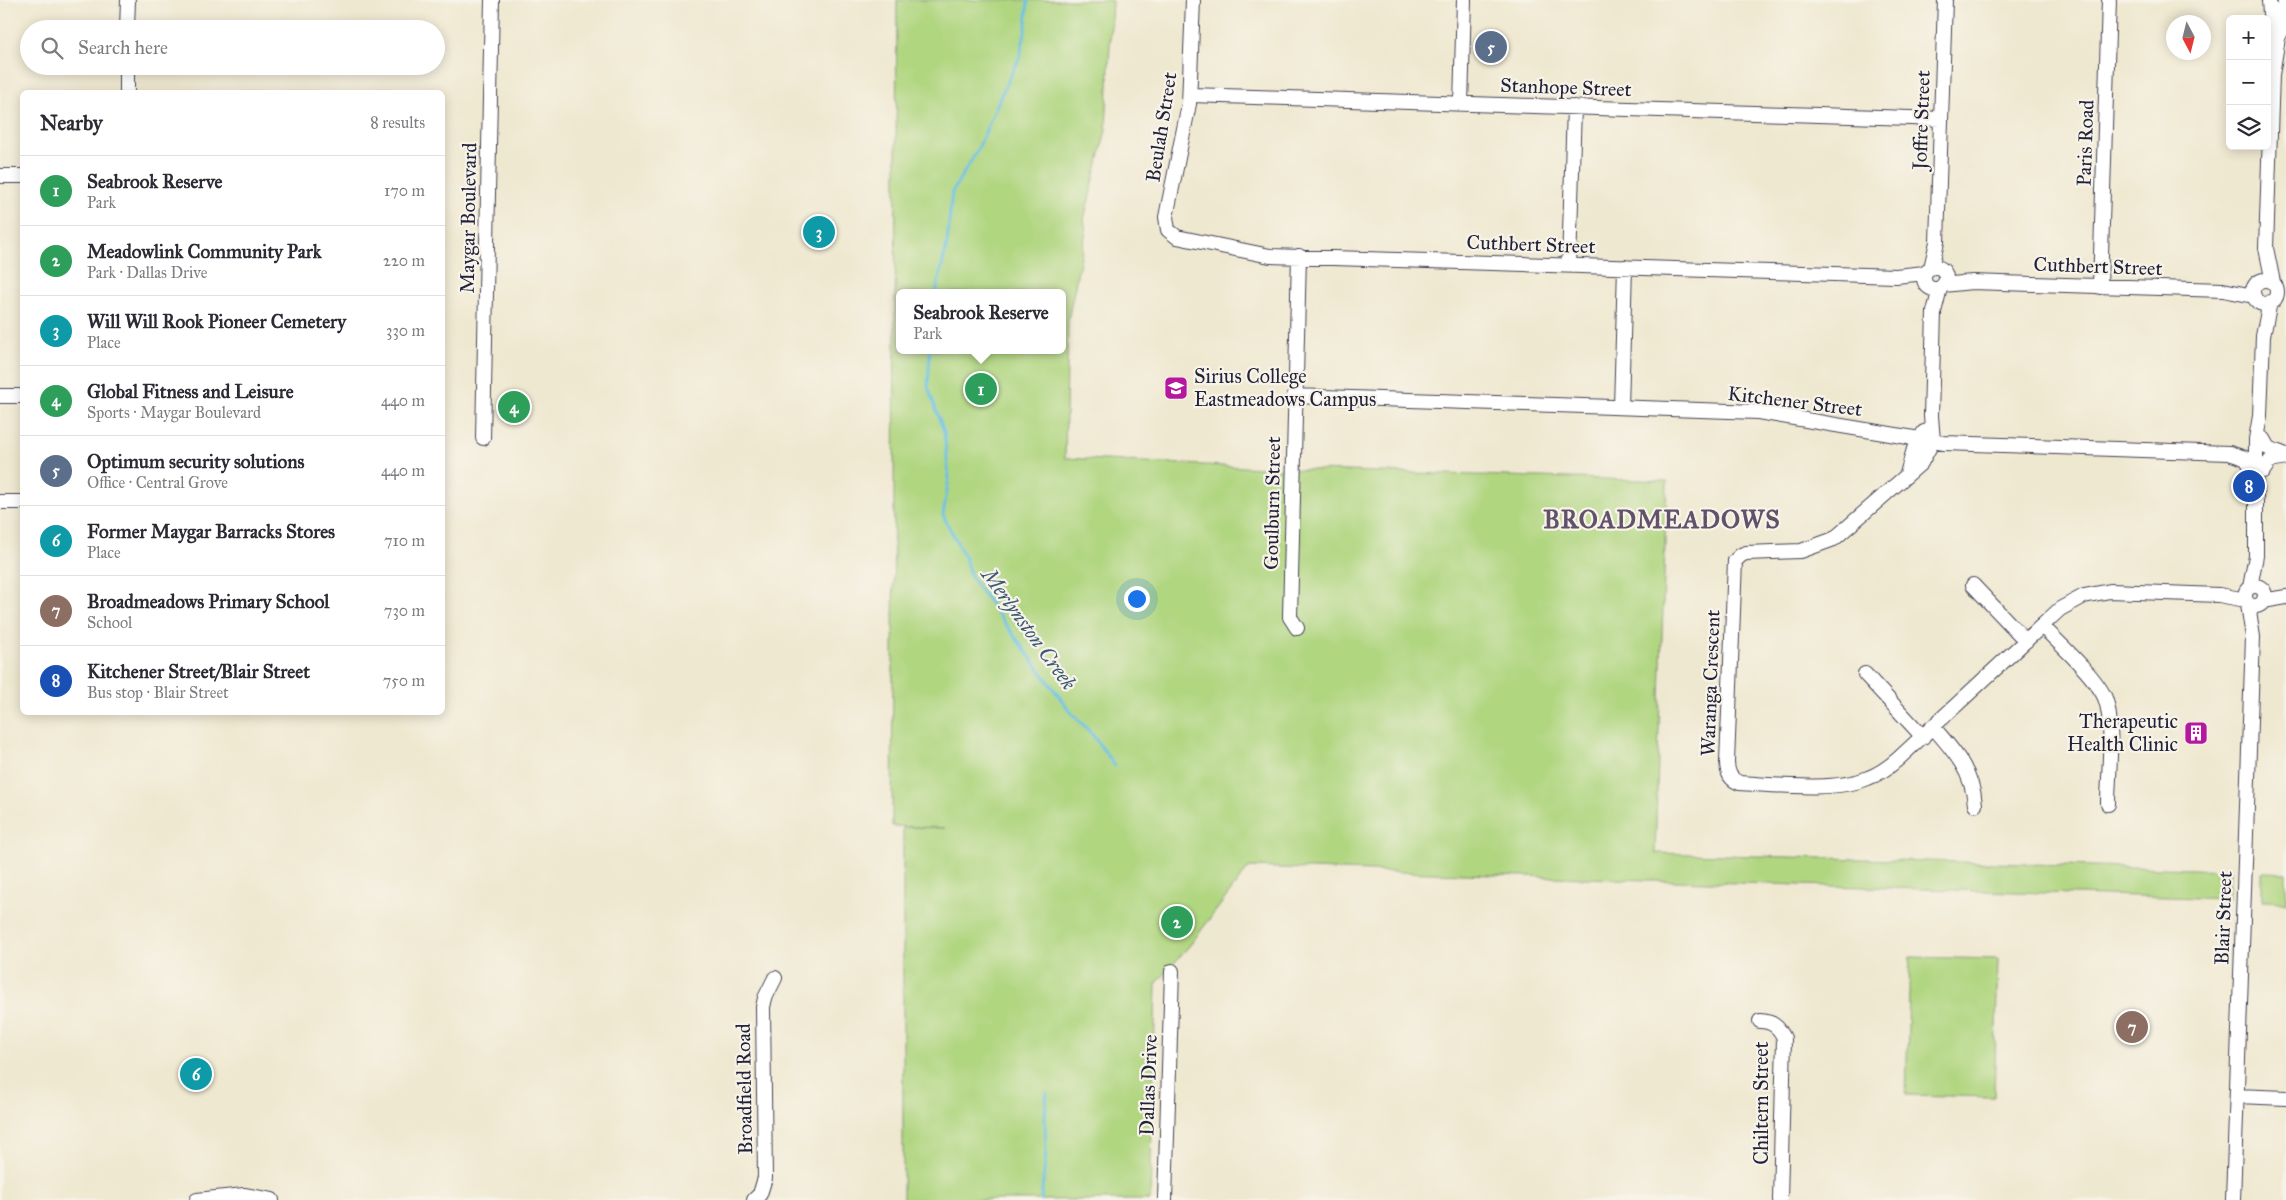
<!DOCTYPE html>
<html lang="en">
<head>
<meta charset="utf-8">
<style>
	body { margin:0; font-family:"IM FELL Great Primer",serif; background:#f2f2f3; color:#2b2b33 }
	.controls { position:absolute; right:15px; top:15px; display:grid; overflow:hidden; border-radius:8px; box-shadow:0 2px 12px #0003 }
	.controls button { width:45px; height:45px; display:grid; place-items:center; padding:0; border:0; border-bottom:1px solid #e1e1e2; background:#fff; color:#2b2b33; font:25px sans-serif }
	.compass { position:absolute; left:2166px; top:15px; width:45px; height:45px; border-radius:50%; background:#fff; box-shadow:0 2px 12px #0003; rotate:173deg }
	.you { position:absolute; left:1136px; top:598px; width:18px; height:18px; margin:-12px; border:4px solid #fff; border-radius:50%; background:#1a73e8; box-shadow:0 0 0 8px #1a73e833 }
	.badge { display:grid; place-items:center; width:32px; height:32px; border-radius:50%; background:#111827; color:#fff; font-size:16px; font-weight:700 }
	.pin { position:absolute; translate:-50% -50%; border:2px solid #fff; box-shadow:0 1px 5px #0006 }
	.popup { position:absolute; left:896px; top:289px; width:170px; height:65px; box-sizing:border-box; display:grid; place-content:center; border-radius:8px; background:#fff; filter:drop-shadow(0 1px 4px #0005); font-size:16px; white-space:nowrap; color:#7c7c81 }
	.popup b { font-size:19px; color:#2b2b33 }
	.popup::after { content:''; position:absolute; left:50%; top:100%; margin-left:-10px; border:10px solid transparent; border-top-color:#fff }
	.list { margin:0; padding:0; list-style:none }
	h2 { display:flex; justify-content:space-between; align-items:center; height:65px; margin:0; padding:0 20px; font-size:21px }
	h2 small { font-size:16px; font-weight:400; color:#7c7c81 }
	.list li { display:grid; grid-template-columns:32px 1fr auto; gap:15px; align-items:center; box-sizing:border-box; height:70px; padding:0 20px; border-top:1px solid #e1e1e2 }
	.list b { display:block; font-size:19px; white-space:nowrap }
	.list p { margin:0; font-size:16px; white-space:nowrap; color:#7c7c81 }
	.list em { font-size:16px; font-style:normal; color:#7c7c81 }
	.icon { flex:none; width:28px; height:28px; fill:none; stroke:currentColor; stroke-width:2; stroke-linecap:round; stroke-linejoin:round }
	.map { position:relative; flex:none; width:2286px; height:1200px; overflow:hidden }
	.search { position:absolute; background:#fff; box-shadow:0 2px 12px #0003; left:20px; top:20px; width:425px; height:55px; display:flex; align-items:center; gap:12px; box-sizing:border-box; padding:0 18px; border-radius:28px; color:#7c7c81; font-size:19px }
	.panel { position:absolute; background:#fff; box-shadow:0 2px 12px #0003; left:20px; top:90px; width:425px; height:625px; border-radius:8px }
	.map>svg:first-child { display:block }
</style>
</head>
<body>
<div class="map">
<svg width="2286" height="1200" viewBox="0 0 2286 1200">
	<rect width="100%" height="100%" fill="#f7f3e8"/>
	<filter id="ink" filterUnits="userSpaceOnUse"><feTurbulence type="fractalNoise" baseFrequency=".02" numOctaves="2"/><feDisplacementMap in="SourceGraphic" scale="10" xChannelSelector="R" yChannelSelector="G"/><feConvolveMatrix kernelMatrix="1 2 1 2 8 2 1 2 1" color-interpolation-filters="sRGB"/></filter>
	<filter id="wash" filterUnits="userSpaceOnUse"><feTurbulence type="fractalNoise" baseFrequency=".0096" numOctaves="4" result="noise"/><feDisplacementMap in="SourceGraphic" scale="20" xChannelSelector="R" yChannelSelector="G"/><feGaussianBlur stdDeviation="1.12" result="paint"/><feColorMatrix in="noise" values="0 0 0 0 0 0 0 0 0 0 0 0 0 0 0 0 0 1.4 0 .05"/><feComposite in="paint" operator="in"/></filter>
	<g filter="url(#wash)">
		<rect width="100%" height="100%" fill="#efe8d0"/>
		<!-- green -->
		<path fill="#b0d680" stroke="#697c5e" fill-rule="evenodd" d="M897,0H1112L1106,130L1084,219L1086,232L1068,320L1065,458L1283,469L1667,481L1655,853L2230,870L2229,899L1249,867L1190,945L1156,984L1150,1200H903V827L945,828L892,826ZM900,293H1062V350H900Z
			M2262,872L2286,873V902L2262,901Z
			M1910,957L1998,959L1994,1097L1906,1095Z"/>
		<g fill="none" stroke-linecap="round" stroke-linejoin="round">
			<!-- stream -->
			<path stroke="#67bfe4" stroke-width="3" d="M936,293L947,244L952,192L977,151L1002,93L1020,57L1026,27L1028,0
				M930,350L928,387L944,432L949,478L943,515L965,558L970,575L975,583L1070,711L1091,733L1115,766
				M1041,1200L1046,1153L1045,1116L1047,1093"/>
		</g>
	</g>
	<g filter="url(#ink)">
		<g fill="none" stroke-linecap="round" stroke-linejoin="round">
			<!-- minor casing -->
			<g stroke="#414051" stroke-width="16">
				<path id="minor" d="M1193,0L1189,104L1166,217L1168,230L1177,237L1270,256L1896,276L1925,273
					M2269,0L2271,28
					M127,29L128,0
					M2269,52L2271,29L2286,2
					M127,92V66
					M1190,95L1941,119
					M1461,104L1464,0
					M0,176H22
					M1569,265L1574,107
					M1924 278a11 11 0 1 1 22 0a11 11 0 1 1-22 0Z
					M1931,268L1937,242L1945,0
					M2253 292a12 12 0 1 1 24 0a12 12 0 1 1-24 0Z
					M2273,282L2266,248L2272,75L2278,38L2286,22
					M1943,285L1972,282L2223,290L2254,296
					M2100,287L2109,0
					M1940,288L1934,312L1931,416L1933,441L1921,463L1834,539L1801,551L1746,553L1741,555L1735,561L1727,762C1727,772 1730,780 1740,783C1776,785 1835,792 1868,778C1879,774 1889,767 1898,759L2060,609L2084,596L2110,591L2219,595L2246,600
					M0,396H22
					M1294,396L1758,412L1944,443L2229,453L2245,458L2255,471
					M1621,407L1625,267
					M483,438L492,0
					M2263,439L2268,448L2286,455
					M2263,471L2270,461L2286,458
					M1907,474L1914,449L1924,432
					M0,502H22
					M1973,585L2026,641
					M2245 596a10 10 0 1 1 20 0a10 10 0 1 1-20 0Z
					M2250,587L2256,556V439L2260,416L2263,336L2270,302
					M2263,601L2286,597
					M2042,626C2059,643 2096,677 2105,698C2115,724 2108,775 2108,804
					M1297,628L1290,617L1299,256
					M1865,674L1923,737
					M1933,727C1954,751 1973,772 1975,805
					M1760,1021C1772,1021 1779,1027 1784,1038L1780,1200
					M2237,1096L2286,1098
					M197,1200L244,1195L272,1200
					M754,1200L760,1194L765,1178L763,1007L765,998L775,978
					M1165,1200L1172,971
					M2233,1200L2253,637L2248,604"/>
			</g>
			<!-- minor -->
			<use href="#minor" stroke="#fff" stroke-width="14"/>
		</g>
	</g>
	<!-- icons -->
	<defs>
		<g id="school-square" transform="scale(1.25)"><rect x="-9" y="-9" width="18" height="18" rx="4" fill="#b5179e" stroke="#f7f3e8"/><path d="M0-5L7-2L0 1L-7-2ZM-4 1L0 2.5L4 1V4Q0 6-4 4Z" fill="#fff"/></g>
		<g id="building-square" transform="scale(1.25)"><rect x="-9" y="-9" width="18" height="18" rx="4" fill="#b5179e" stroke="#f7f3e8"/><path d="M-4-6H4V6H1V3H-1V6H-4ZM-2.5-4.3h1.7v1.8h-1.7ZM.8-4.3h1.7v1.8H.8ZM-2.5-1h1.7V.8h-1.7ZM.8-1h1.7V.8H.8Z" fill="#fff"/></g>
	</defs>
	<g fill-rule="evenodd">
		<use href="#school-square" x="1176" y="388"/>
		<use href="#building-square" x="2196" y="733"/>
	</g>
	<g text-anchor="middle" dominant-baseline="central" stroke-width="4.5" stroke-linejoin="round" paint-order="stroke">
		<!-- street labels -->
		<g font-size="20" fill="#22223b" stroke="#f7f3e8">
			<text transform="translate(1566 87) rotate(2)">Stanhope Street</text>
			<text transform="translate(1921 120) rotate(-88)">Joffre Street</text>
			<text transform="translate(1161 127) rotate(-81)">Beulah Street</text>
			<text transform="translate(2085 143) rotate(-88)">Paris Road</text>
			<text transform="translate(468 218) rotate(-89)">Maygar Boulevard</text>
			<text transform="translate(1531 244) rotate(2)">Cuthbert Street</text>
			<text transform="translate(2098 266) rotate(2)">Cuthbert Street</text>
			<text transform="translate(1795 401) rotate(7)">Kitchener Street</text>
			<text transform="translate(1272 503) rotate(-89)">Goulburn Street</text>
			<text transform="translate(1710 683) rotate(-88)">Waranga Crescent</text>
			<text transform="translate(2223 918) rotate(-88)">Blair Street</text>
			<text transform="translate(1148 1085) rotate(-88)">Dallas Drive</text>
			<text transform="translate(744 1089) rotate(-91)">Broadfield Road</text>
			<text transform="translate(1761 1103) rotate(-90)">Chiltern Street</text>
		</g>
		<!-- poi labels -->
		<g font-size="20" fill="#22223b" stroke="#f7f3e8" text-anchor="start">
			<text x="1194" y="376">Sirius College<tspan x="1194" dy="23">Eastmeadows Campus</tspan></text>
			<text x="2178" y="721" text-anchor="end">Therapeutic<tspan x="2178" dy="23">Health Clinic</tspan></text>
		</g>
		<!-- water labels -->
		<g font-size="21" font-style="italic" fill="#3a5976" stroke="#f7f3e8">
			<text transform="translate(1029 629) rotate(54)">Merlynston Creek</text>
		</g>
		<!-- district labels -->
		<g font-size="25" font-weight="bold" letter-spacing="1" fill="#62516a" stroke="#f7f3e8">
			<text x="1662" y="519">BROADMEADOWS</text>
		</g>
	</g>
</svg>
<div class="controls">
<button>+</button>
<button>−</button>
<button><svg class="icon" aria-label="layers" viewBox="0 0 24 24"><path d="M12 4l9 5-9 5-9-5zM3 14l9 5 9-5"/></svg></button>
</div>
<svg class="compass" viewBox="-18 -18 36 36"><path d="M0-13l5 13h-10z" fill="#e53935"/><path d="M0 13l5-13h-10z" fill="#7c7c81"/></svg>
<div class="you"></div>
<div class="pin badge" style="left:981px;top:389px;background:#2e9e5b">1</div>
<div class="popup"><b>Seabrook Reserve</b>Park</div>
<div class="pin badge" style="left:1177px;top:922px;background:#2e9e5b">2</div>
<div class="pin badge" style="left:819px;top:232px;background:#0f9aa8">3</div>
<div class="pin badge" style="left:514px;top:407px;background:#2e9e5b">4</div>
<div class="pin badge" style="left:1491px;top:47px;background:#5c6f8a">5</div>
<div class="pin badge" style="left:196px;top:1074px;background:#0f9aa8">6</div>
<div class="pin badge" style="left:2132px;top:1027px;background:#8d6e63">7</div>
<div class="pin badge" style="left:2249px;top:486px;background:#1a4fb4">8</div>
<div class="search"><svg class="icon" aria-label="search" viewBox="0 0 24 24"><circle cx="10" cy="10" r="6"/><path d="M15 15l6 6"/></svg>Search here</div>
<section class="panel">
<h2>Nearby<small>8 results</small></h2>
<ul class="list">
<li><span class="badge" style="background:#2e9e5b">1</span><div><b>Seabrook Reserve</b><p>Park</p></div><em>170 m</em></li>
<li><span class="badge" style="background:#2e9e5b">2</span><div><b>Meadowlink Community Park</b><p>Park · Dallas Drive</p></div><em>220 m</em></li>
<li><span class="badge" style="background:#0f9aa8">3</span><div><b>Will Will Rook Pioneer Cemetery</b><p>Place</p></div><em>330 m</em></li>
<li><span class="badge" style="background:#2e9e5b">4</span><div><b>Global Fitness and Leisure</b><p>Sports · Maygar Boulevard</p></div><em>440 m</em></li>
<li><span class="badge" style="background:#5c6f8a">5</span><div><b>Optimum security solutions</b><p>Office · Central Grove</p></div><em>440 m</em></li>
<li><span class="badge" style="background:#0f9aa8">6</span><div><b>Former Maygar Barracks Stores</b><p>Place</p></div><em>710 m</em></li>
<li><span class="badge" style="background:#8d6e63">7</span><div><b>Broadmeadows Primary School</b><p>School</p></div><em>730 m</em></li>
<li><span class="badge" style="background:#1a4fb4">8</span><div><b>Kitchener Street/Blair Street</b><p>Bus stop · Blair Street</p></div><em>750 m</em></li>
</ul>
</section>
</div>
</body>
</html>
